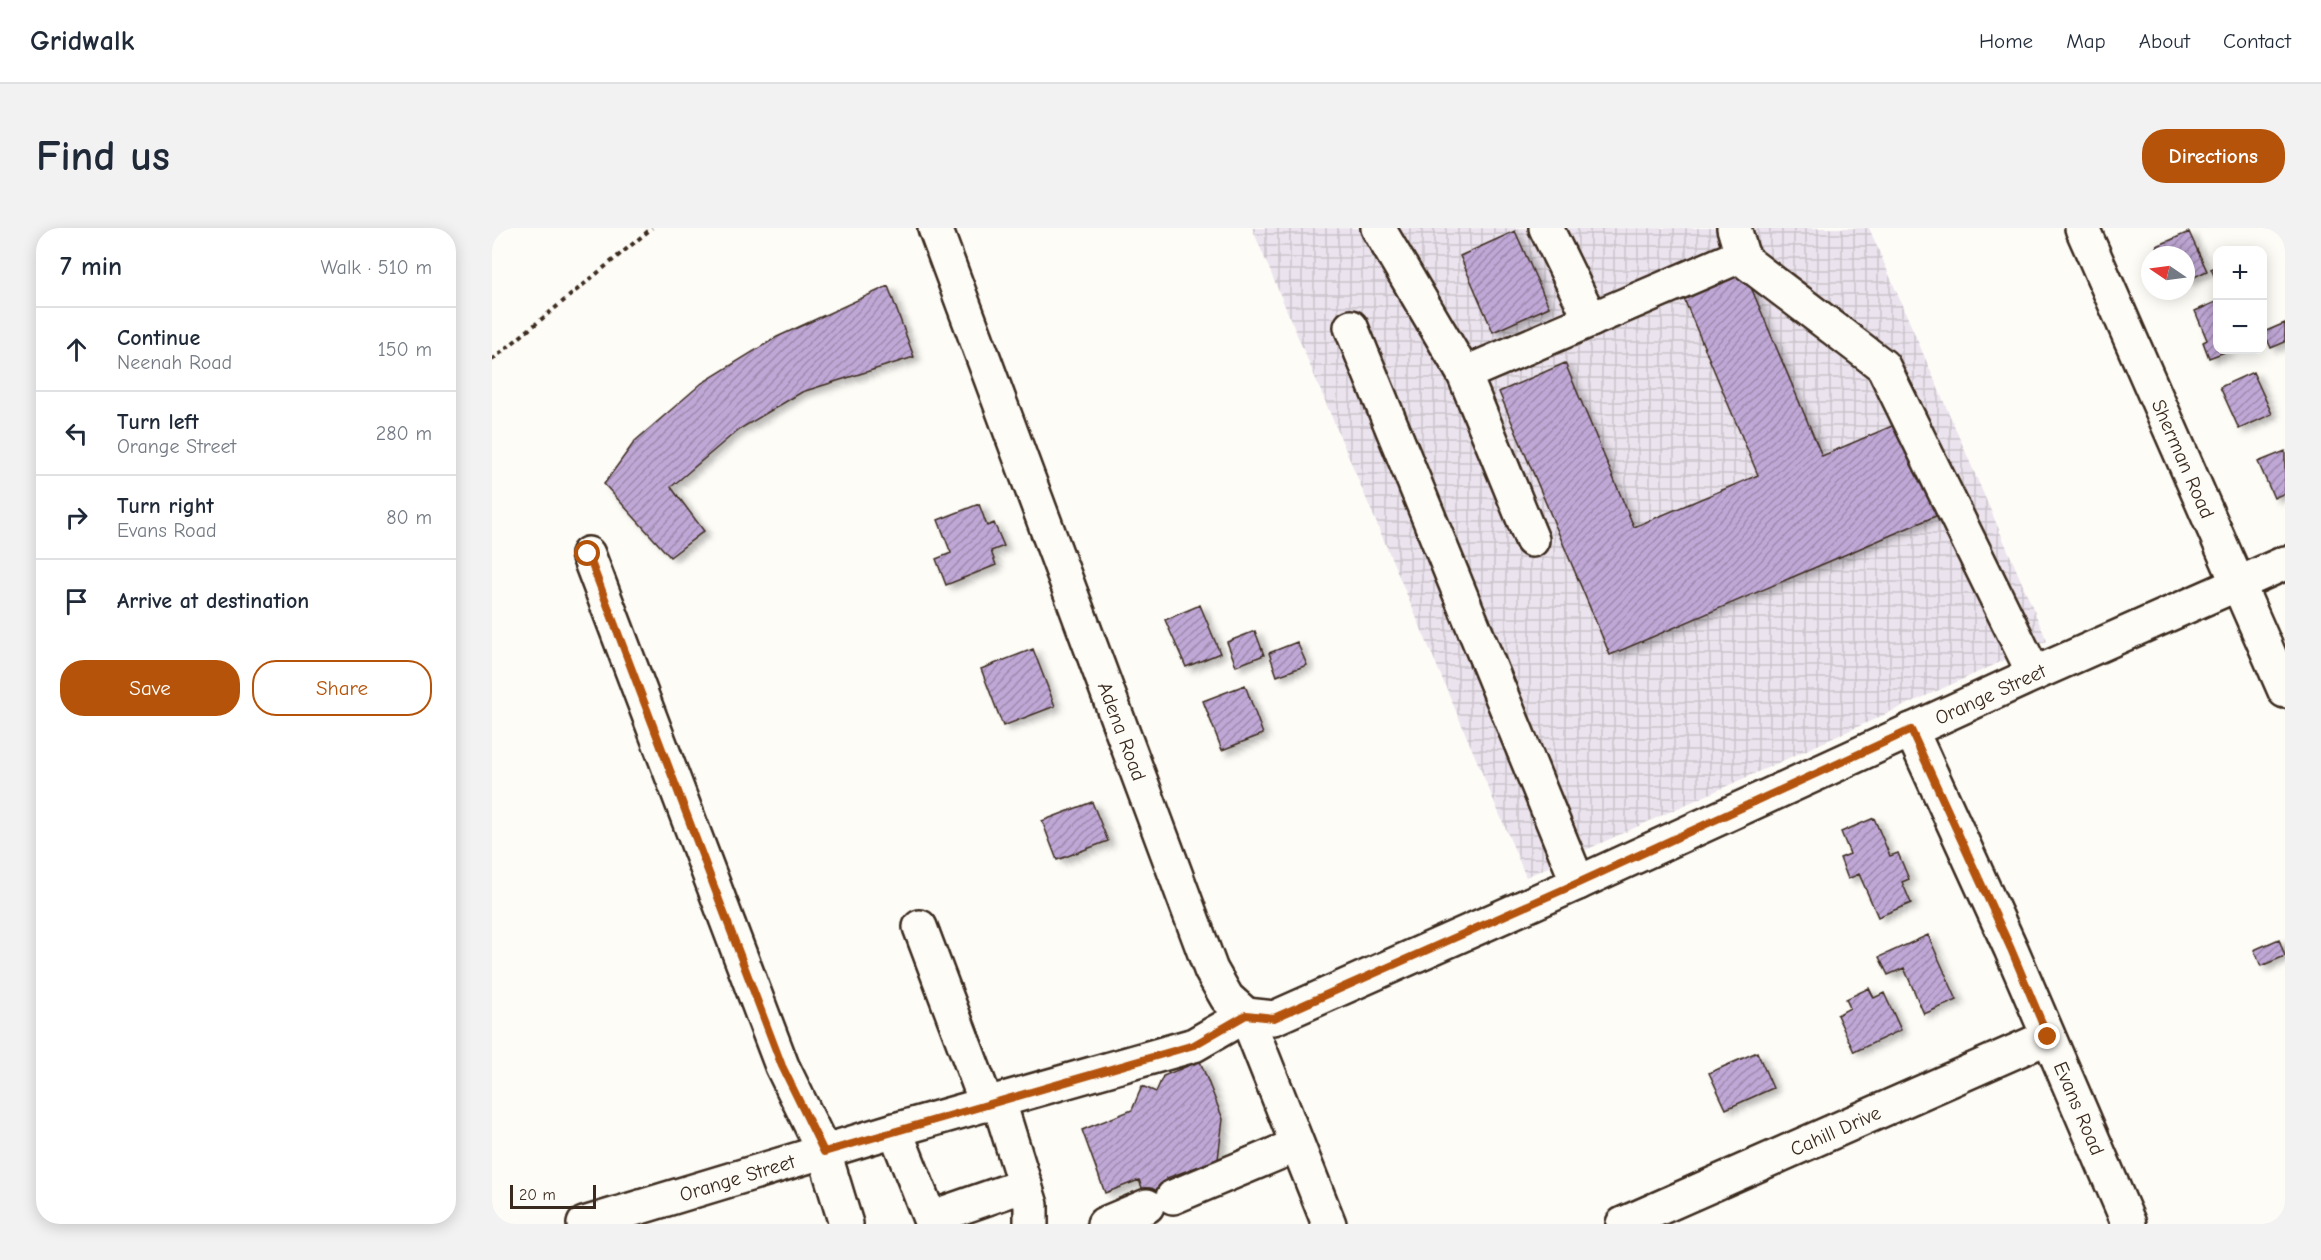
<!DOCTYPE html>
<html lang="en">
<head>
<meta charset="utf-8">
<style>
	body { margin:0; font-family:"Comic Neue",sans-serif; background:#f2f2f3; color:#1f2937 }
	.controls { position:absolute; right:18px; top:18px; display:grid; overflow:hidden; border-radius:12px; box-shadow:0 3px 15px #0003 }
	.controls button { width:54px; height:54px; display:grid; place-items:center; padding:0; border:0; border-bottom:2px solid #e0e1e3; background:#fff; color:#1f2937; font:30px sans-serif }
	.compass { position:absolute; left:1649px; top:18px; width:54px; height:54px; border-radius:50%; background:#fff; box-shadow:0 3px 15px #0003; rotate:283deg }
	.scale { position:absolute; left:18px; bottom:15px; width:86px; box-sizing:border-box; padding-left:6px; border:3px solid #3b2a1e; border-top:0; font-size:16px; line-height:21px; white-space:nowrap; color:#3b2a1e; -webkit-text-stroke:4px #fdfcf7; paint-order:stroke }
	.stop { position:absolute; width:18px; height:18px; margin:-14px; border:4px solid #b45309; border-radius:50%; background:#fff }
	.stop.end { background:#b45309; border-color:#fff; box-shadow:0 2px 6px #0008 }
	.list { margin:0; padding:0; list-style:none }
	h2 { display:flex; justify-content:space-between; align-items:center; height:78px; margin:0; padding:0 24px; font-size:26px }
	h2 small { font-size:20px; font-weight:400; color:#747a83 }
	.list li { display:grid; grid-template-columns:39px 1fr auto; gap:18px; align-items:center; box-sizing:border-box; height:84px; padding:0 24px; border-top:2px solid #e0e1e3 }
	.list b { display:block; font-size:22px; white-space:nowrap }
	.list p { margin:0; font-size:20px; white-space:nowrap; color:#747a83 }
	.list em { font-size:20px; font-style:normal; color:#747a83 }
	.actions { display:flex; gap:12px; padding:18px 24px }
	.actions a { flex:1; padding:14px 0; border:2px solid #b45309; border-radius:24px; text-align:center; font-size:21px; color:#b45309 }
	.actions .main { background:#b45309; color:#fff }
	.icon { flex:none; width:33px; height:33px; fill:none; stroke:currentColor; stroke-width:2; stroke-linecap:round; stroke-linejoin:round }
	.map { position:relative; flex:none; width:1793px; height:996px; overflow:hidden; border-radius:24px }
	header { display:flex; align-items:center; gap:36px; box-sizing:border-box; height:84px; padding:0 30px; background:#fff; border-bottom:2px solid #e0e1e3 }
	header strong { font-size:28px }
	nav { display:flex; gap:33px; margin-inline-start:auto; font-size:21px }
	.intro { display:flex; align-items:center; justify-content:space-between; box-sizing:border-box; height:144px; padding:0 36px }
	h1 { margin:0; font-size:42px }
	.button { padding:15px 27px; border-radius:24px; background:#b45309; color:#fff; font-size:21px; font-weight:700 }
	main { display:flex; gap:36px; padding:0 36px }
	aside { flex:1; background:#fff; border-radius:24px; box-shadow:0 3px 15px #0003 }
	.map>svg:first-child { display:block }
</style>
</head>
<body>
<header>
<strong>Gridwalk</strong>
<nav><a>Home</a><a>Map</a><a>About</a><a>Contact</a></nav>
</header>
<div class="intro"><h1>Find us</h1><a class="button">Directions</a></div>
<main>
<aside>
<h2>7 min<small>Walk · 510 m</small></h2>
<ul class="list">
<li><svg class="icon" aria-label="ahead" viewBox="0 0 24 24"><path d="M12 20V5M6 11l6-6 6 6"/></svg><div><b>Continue</b><p>Neenah Road</p></div><em>150 m</em></li>
<li><svg class="icon" aria-label="left" viewBox="0 0 24 24"><path d="M17 20v-9H6M10 6l-5 5 5 5"/></svg><div><b>Turn left</b><p>Orange Street</p></div><em>280 m</em></li>
<li><svg class="icon" aria-label="right" viewBox="0 0 24 24"><path d="M7 20v-9h11M14 6l5 5-5 5"/></svg><div><b>Turn right</b><p>Evans Road</p></div><em>80 m</em></li>
<li><svg class="icon" aria-label="arrive" viewBox="0 0 24 24"><path d="M6 21V4h12l-3 4 3 4H6"/></svg><div><b>Arrive at destination</b></div></li>
</ul>
<div class="actions"><a class="main">Save</a><a>Share</a></div>
</aside>
<div class="map">
<svg width="1793" height="996" viewBox="0 0 1793 996">
	<defs>
		<pattern id="industrial-grid" width="8" height="8" patternUnits="userSpaceOnUse" patternTransform="scale(1.5)"><rect width="8" height="8" fill="#ebe3ed"/><path d="M0 4h8M4 0v8" fill="none" stroke="#cac3cb"/></pattern>
		<pattern id="building-hatch" width="6" height="6" patternUnits="userSpaceOnUse" patternTransform="scale(1.5)"><rect width="6" height="6" fill="#c0a8d6"/><path d="M-1 1l2-2M0 6l6-6M5 7l2-2" fill="none" stroke="#9d89ad"/></pattern>
		<filter id="shadow"><feDropShadow dx="6" dy="4" stdDeviation="3" flood-color="#0004"/></filter>
	</defs>
	<rect width="100%" height="100%" fill="#fdfcf7"/>
	<filter id="ink" filterUnits="userSpaceOnUse"><feTurbulence type="fractalNoise" baseFrequency=".0167" numOctaves="2"/><feDisplacementMap in="SourceGraphic" scale="12" xChannelSelector="R" yChannelSelector="G"/><feConvolveMatrix kernelMatrix="1 2 1 2 8 2 1 2 1" color-interpolation-filters="sRGB"/></filter>
	<g filter="url(#ink)">
		<!-- industrial -->
		<path fill="url(#industrial-grid)" d="M760,0H1377L1555,413L1034,649Z"/>
		<!-- building -->
		<path fill="url(#building-hatch)" stroke="#3b2a1e" stroke-width="1.5" filter="url(#shadow)" d="M1023,3L1057,79L1001,104L968,28Z
			M1697,4L1715,43L1694,53V27H1669L1665,18Z
			M1726,38V56L1719,41Z
			M1253,45L1330,228L1407,195L1446,287L1118,427L1007,164L1073,135L1142,299L1266,247L1192,71Z
			M396,58L422,129L310,164L246,202L179,259L212,303L178,329L112,256L143,213L210,155L285,109Z
			M1726,73V122H1738L1717,130L1711,114L1715,112L1703,83Z
			M1793,95V114L1779,120L1772,104Z
			M1761,144L1780,186L1747,201L1728,159Z
			M1793,223V265L1782,270L1766,234Z
			M487,276L495,298L502,295L512,318L499,323L504,337L454,357L444,331L459,325L446,292Z
			M708,377L728,425L694,439L673,392Z
			M763,403L772,427L744,438L735,414Z
			M805,414L815,437L785,448L777,425Z
			M541,421L563,478L511,498L489,441Z
			M753,457L771,506L730,522L711,473Z
			M600,574L616,613L565,632L550,593Z
			M1382,590L1398,628L1406,625L1417,651L1410,654L1419,675L1386,689L1367,646L1356,651L1348,630L1358,626L1349,604Z
			M1436,707L1465,772L1432,786L1412,740L1396,747L1387,729Z
			M1787,711L1793,728L1769,738L1762,722Z
			M1377,760L1382,770L1392,765L1409,802L1362,824L1345,787L1358,780L1354,771Z
			M1265,824L1281,860L1234,881L1217,845Z
			M708,833L731,891L726,931L675,950L681,965L656,975L647,952L613,965L590,902L640,882L650,858L664,864L671,848Z"/>
		<g fill="none" stroke-linecap="round" stroke-linejoin="round">
			<!-- minor casing -->
			<g stroke="#3b2a1e" stroke-width="38">
				<g id="minor">
					<path id="s1" d="M443,0L719,742L735,770L754,787L837,996"/>
					<path d="M886,0L972,146"/>
					<path d="M1054,0L1099,92"/>
					<path d="M1242,0L1250,27L1257,36L1391,138L1542,446"/>
					<path id="s2" d="M1590,0L1793,463"/>
					<path d="M859,99L1086,655"/>
					<path d="M1040,312L972,146L1250,27"/>
					<path d="M96,326L290,838L332,924L354,996"/>
					<path id="s3" d="M1419,502L1519,721L1637,996"/>
					<path d="M428,699L495,877"/>
					<path d="M507,874L539,977V996"/>
					<path d="M403,902L440,996"/>
					<path d="M681,969L805,917"/>
					<path d="M438,990L533,957"/>
					<path id="s4" d="M92,996L403,902L702,817L754,787L782,790L1086,655L1542,446L1793,335"/>
					<path d="M612,996L655,978"/>
					<path id="s5" d="M1131,996L1556,809"/>
				</g>
			</g>
			<!-- path -->
			<path stroke="#3b2a1e" stroke-width="4" stroke-dasharray="4.5 4.5" stroke-linecap="butt" d="M0,132L160,0"/>
			<!-- minor -->
			<use href="#minor" stroke="#fdfcf7" stroke-width="33"/>
		</g>
	</g>
	<g fill="none" stroke-linecap="round" stroke-linejoin="round" filter="url(#ink)">
		<!-- route -->
		<path stroke="#b45309" stroke-width="8" d="M96,326L290,838L332,924L702,817L754,787L782,790L1086,655L1419,502L1519,721L1556,809"/>
	</g>
	<g text-anchor="middle" dominant-baseline="central" stroke-width="5" stroke-linejoin="round" paint-order="stroke">
		<!-- street labels -->
		<g font-size="20" fill="#3b2a1e" stroke="#fdfcf7">
			<text stroke="none"><textPath href="#s2" startOffset="252">Sherman Road</textPath></text>
			<text stroke="none"><textPath href="#s4" startOffset="1510">Orange Street</textPath></text>
			<text stroke="none"><textPath href="#s1" startOffset="537">Adena Road</textPath></text>
			<text stroke="none"><textPath href="#s3" startOffset="414">Evans Road</textPath></text>
			<text stroke="none"><textPath href="#s5" startOffset="232">Cahill Drive</textPath></text>
			<text stroke="none"><textPath href="#s4" startOffset="160">Orange Street</textPath></text>
		</g>
	</g>
</svg>
<div class="controls">
<button>+</button>
<button>−</button>
</div>
<svg class="compass" viewBox="-18 -18 36 36"><path d="M0-13l5 13h-10z" fill="#e53935"/><path d="M0 13l5-13h-10z" fill="#747a83"/></svg>
<div class="scale">20 m</div>
<div class="stop" style="left:96px;top:326px"></div>
<div class="stop end" style="left:1556px;top:809px"></div>
</div>
</main>
</body>
</html>
